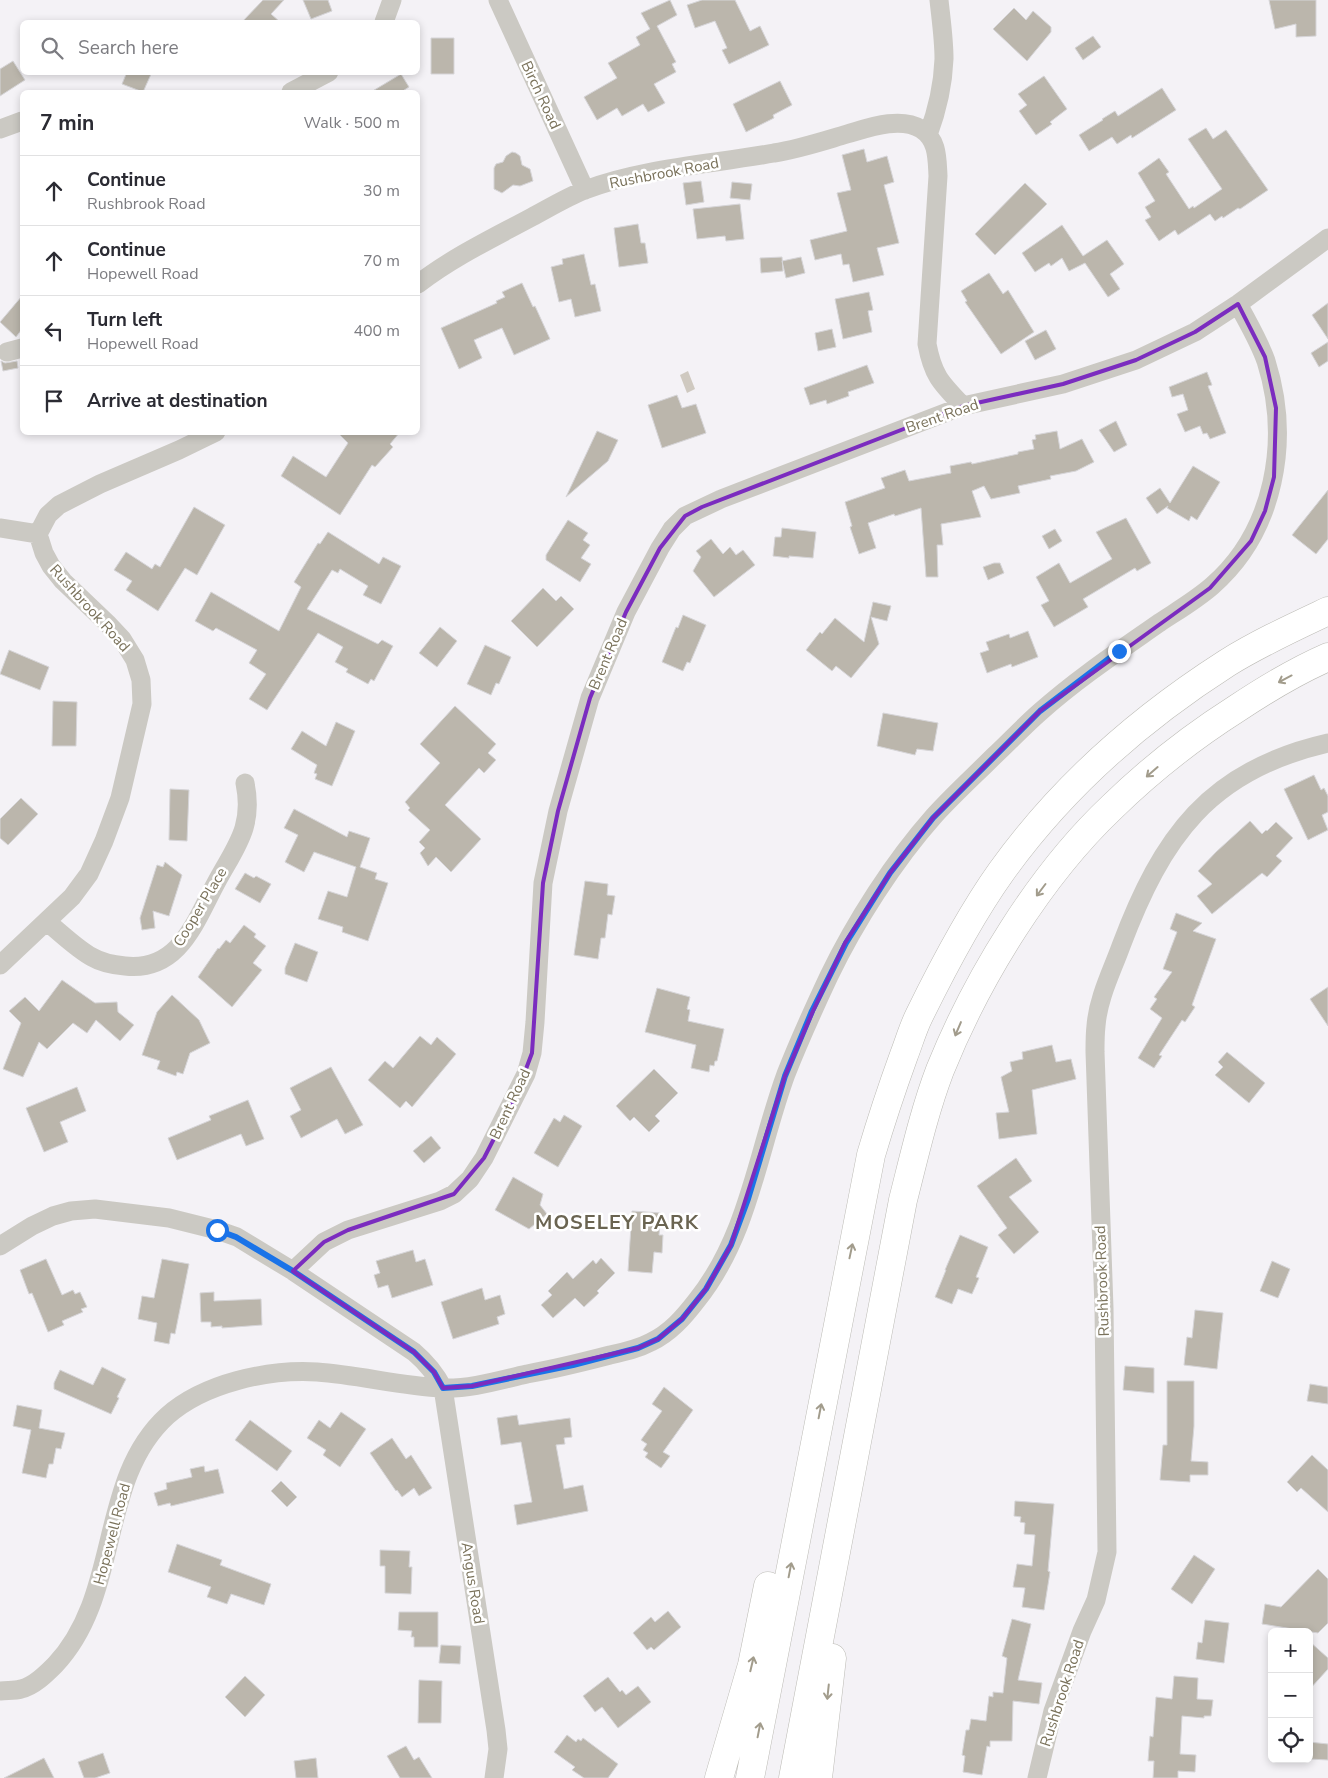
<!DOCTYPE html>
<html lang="en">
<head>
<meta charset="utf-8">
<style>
	body { margin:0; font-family:"Nunito Sans",sans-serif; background:#f2f2f3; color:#2b2b33 }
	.controls { position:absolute; right:15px; bottom:15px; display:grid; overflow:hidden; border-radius:8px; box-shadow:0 2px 8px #0003 }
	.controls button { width:45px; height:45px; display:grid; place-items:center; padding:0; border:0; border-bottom:1px solid #e1e1e2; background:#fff; color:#2b2b33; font:25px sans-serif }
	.stop { position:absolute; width:15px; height:15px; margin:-11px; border:4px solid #1a73e8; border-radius:50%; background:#fff }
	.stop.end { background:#1a73e8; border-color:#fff; box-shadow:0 1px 5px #0008 }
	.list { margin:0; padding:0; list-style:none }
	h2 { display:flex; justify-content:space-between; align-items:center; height:65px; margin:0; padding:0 20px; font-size:21px }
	h2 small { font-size:16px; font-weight:400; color:#7c7c81 }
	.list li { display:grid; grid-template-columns:32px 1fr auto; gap:15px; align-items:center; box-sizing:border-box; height:70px; padding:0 20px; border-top:1px solid #e1e1e2 }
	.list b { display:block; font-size:19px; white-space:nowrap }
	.list p { margin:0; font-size:16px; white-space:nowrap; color:#7c7c81 }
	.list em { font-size:16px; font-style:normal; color:#7c7c81 }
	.icon { flex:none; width:28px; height:28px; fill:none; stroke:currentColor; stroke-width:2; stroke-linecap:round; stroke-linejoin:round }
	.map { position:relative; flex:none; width:1328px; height:1778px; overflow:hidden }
	.search { position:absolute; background:#fff; box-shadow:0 2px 8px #0003; left:20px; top:20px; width:400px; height:55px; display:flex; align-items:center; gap:12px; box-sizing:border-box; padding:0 18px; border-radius:8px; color:#7c7c81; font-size:19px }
	.panel { position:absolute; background:#fff; box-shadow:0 2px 8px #0003; left:20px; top:90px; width:400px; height:345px; border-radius:8px }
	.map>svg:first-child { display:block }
</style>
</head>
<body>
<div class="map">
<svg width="1328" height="1778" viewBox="0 0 1328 1778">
	<rect width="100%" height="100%" fill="#f4f2f6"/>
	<!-- water -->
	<path fill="#cfc9c0" d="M688,371L695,389L687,393L680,375Z"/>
	<!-- building -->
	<path fill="#bbb6ac" stroke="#d6d5d8" d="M263,0H284L271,14L280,22H242Z
		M303,0H328L332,11L311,19Z
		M670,0L677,15L657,26L676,62L672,64L676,72L654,84L665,103L648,112L643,104L622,116L617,108L597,120L584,97L617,78L608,63L640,45L636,37L650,29L641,13Z
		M702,0H735L750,31L760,26L769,45L729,64L722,50L727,48L715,21L695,28L687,5Z
		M1269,0H1316V36L1296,37V24L1275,29Z
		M1014,8L1026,20L1033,11L1051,27V32L1027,61L993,29Z
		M1093,36L1101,47L1083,60L1075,48Z
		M431,38H454V74H431Z
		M13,61L25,80L0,96V69Z
		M127,72H152L143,92L122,84Z
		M401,74L409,87L401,92H371Z
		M1044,76L1067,109L1050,122L1052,124L1036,135L1019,111L1027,105L1018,94Z
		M780,81L792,105L773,115L774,118L746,132L733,104Z
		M1162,88L1176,110L1132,138L1131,135L1117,144L1112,137L1089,151L1079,135L1103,120L1102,119L1115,111L1118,116Z
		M1206,128L1213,139L1226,130L1268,190L1240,209L1238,208L1223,218L1222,216L1215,221L1210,214L1178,235L1175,230L1159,241L1145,220L1151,217L1145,207L1155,201L1138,173L1159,158L1169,172L1166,174L1189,209L1193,206L1194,208L1222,189L1188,139Z
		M864,149L867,162L887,156L894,182L884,185L899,243L877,248L884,275L853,282L849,264L843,265L841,254L815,260L810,240L847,231L837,193L851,190L842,155Z
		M512,152L516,153L520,156L522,165L530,169L533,181L520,186L513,185L502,193L494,189V168L496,164L503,162L506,156Z
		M701,181L704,202L686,205L683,183Z
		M732,182L752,184L750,200L730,198Z
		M1025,183L1047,204L995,255L975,234Z
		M740,204L744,239L726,241L725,236L697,239L693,209Z
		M638,224L641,243H645L648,263L619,267L614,228Z
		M1062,225L1083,256L1107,240L1124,264L1110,274L1120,289L1108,297L1085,263L1069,271L1062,258L1051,266L1049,263L1035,272L1022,253Z
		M584,254L591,285L595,284L601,311L575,317L571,299L559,302L551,267L563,264L562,259Z
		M782,257L783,271L761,273L760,258Z
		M801,257L805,273L786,278L782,261Z
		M989,273L1003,294L1008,290L1034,332L1001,354L965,302L967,301L961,291Z
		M522,283L533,307L535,306L550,339L514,355L502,328L474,340L482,358L459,369L441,328L497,303L496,301L505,297L502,292Z
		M869,292L873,310L868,311L872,332L843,339L835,299Z
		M22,296V329L16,337L0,322Z
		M1328,303V339L1312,315Z
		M832,329L836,347L818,351L815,333Z
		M1046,330L1056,349L1035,360L1025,341Z
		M1328,342V361L1319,367L1311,353Z
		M1,361L5,363L17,361L18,368L3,371Z
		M867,365L874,383L848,392L849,396L827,404L826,400L810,405L804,388Z
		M1207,372L1212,385L1208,386L1226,433L1210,439L1207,433L1203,434L1200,426L1185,432L1177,414L1188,410L1183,394L1172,397L1169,387Z
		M677,395L682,408L696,404L706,433L662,448L648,405Z
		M1116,421L1127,445L1114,452L1099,430Z
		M597,431L618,440L608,461L566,497Z
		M1057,431L1060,449L1082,439L1094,462L1076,471L1050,476L1051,479L1018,486L1020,493L991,499L984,486L972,491L981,517L941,524L943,545H937L938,577H926L921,508L895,516L894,514L868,523L876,548L859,554L850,527L852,526L845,502L885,488L881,478L905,470L909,481L951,473L950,466L971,462L972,464L1018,454V452L1034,449L1032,440L1036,439L1035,435Z
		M337,432H400L390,444L393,447L375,467L372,465L340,515L281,476L293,456L326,477L348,443Z
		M1193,466L1220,482L1197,520L1191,516L1189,521L1167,508L1168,506L1157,514L1146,498L1160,488L1170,503Z
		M1328,490V539L1316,554L1292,535Z
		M194,507L225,525L197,575L185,568L158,611L126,590L132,581L114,570L126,552L152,569L155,564L160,567Z
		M1126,518L1151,563L1137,571L1135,568L1083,599L1088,607L1054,627L1041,605L1049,601L1036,577L1059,563L1070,583L1112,559L1096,532Z
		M568,520L588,533L583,540L590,545L581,558L591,564L580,582L546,560V555Z
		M782,528L816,532L813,558L789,556V558L773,556L775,537H781Z
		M1055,529L1062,541L1049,549L1042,536Z
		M328,532L379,564L383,557L401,566L381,604L363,595L368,586L340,569L338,573L332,570L307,609L378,644L382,640L393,646L374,681L371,679L368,684L346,672L348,669L335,662L343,647L318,633L267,710L249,699L266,674L249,663L257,650L216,628L213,631L195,621L211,592L279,631L301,587L294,582L318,543L320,544Z
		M711,539L723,554L730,547L736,555L743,550L755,565L714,597L693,571L701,557L696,551Z
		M994,563H1000L1004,573L988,580L983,567Z
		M543,588L556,601L561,596L574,609L537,647L511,621Z
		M873,602L891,606L887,621L871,617L879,644L851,678L836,666L832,671L806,650L820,632L822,634L835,618L864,642Z
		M683,615L706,625L690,663L687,662L683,671L662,662L676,627L678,628Z
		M440,627L457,641L437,667L419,653Z
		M1028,631L1038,657L1012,667L1011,664L987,673L980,653L989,650L986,642L1009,634L1010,638Z
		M485,645L511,657L499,684L496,683L491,695L467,684Z
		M9,650L49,667L40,690L0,674Z
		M53,701L77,702L76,746H52Z
		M455,706L496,744L488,753L496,760L484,773L479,768L445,805L481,839L451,872L436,857L428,866L420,853L425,848L419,842L430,830L408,810L410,808L405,802L440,763L420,744Z
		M883,713L938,723L933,751L917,749L915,755L877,746Z
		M336,722L355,731L332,786L315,779L317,774L314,773L317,765L291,749L302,731L326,746Z
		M1314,775L1321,790L1324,788L1328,796V812L1322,815L1328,830L1308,840L1284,789Z
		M170,789L189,790L187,841L169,840Z
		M21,798L38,814L8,845L0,838V819Z
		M294,809L347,837L349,831L370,838L360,867L377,873L375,879L388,883L368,941L342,932L343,927L318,919L328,891L347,897L356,867L314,852L304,872L285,862L298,835L284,828Z
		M1250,821L1262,834L1266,830L1267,831L1276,822L1293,838L1276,856L1282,861L1267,877L1262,873L1212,914L1197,896L1212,884L1198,871L1216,852Z
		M165,862L182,875L169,916L153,911L155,928L142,930L140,918L157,865L163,867Z
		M245,873L254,878L256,876L271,884L260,903L235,889Z
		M585,881L608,884L607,895L615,896L612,915L608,914L605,938H601L598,959L574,955Z
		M1176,913L1202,923L1193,931L1216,939L1192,1005L1195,1007L1185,1022L1182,1020L1159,1055L1162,1056L1154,1068L1138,1058L1162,1018L1150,1009L1157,999L1154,997L1172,972L1163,969L1177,932L1170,929Z
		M244,925L256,934L254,937L266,946L253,963L262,970L232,1007L198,977L218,948L219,949L226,940L230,943Z
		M295,943L318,952L307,982L285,974V968Z
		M62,980L95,1003L117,1002L118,1012L134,1025L120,1041L96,1020L87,1033L73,1023L47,1049L39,1042L23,1077L3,1069L21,1023L9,1011L25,997L39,1011Z
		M1328,987V1026L1310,999Z
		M657,988L690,997L687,1009L690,1010L688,1021L724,1029L717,1061H715L714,1066L710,1065L709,1072L691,1068L696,1045L645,1032Z
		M172,995L199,1020L210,1043L190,1053L183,1074L177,1072L176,1076L157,1069L160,1061L142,1055L157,1012Z
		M420,1036L431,1045L437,1037L456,1054L412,1107L406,1101L400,1108L368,1080L385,1061L393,1068Z
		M1052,1045L1056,1062L1071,1059L1076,1079L1032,1090L1037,1134L999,1139L996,1113L1009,1112L1001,1077L1012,1071L1010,1062L1023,1059L1022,1052Z
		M1227,1052L1265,1083L1249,1103L1215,1075L1223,1067L1218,1062Z
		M331,1067L363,1125L345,1134L337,1119L301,1138L290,1116L301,1110L290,1088Z
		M654,1069L678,1093L655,1116L660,1121L649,1132L634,1117L630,1121L616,1106Z
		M77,1087L86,1111L60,1122L68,1142L44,1152L26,1108Z
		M248,1100L264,1139L246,1146L241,1134L177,1160L168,1138L211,1120L209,1116Z
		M564,1115L582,1126L558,1167L534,1153L554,1118L560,1122Z
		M431,1136L441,1148L424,1163L413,1151Z
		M1016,1158L1032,1181L1009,1197L1039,1232L1014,1254L998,1235L1007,1228L977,1186Z
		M513,1177L543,1194L540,1205L547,1214L529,1229L495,1210Z
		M632,1211L661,1213L659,1235H663L662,1253L654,1252L652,1273L628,1271Z
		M960,1235L988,1247L976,1277L979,1278L972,1294L958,1289L952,1304L935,1297L946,1270H945Z
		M413,1250L416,1262L425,1259L433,1285L392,1298L388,1285L378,1288L374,1275L380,1273L376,1261Z
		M601,1258L615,1273L597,1291L599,1293L584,1307L575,1298L553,1318L541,1305L552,1295L548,1291L567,1272L573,1279L593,1260L596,1264Z
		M46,1259L62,1295L73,1290L75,1294L80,1292L87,1307L81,1309L83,1312L62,1321L64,1325L48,1332L32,1293L29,1294L20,1270Z
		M162,1259L189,1264L175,1334L171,1333L169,1344L154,1341L157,1323L138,1319L142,1296L154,1298Z
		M1272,1261L1290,1269L1278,1298L1260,1291Z
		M482,1288L485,1300L500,1295L505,1314L497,1317L499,1324L453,1339L441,1302Z
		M214,1292V1301L261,1299L262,1325L222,1328V1326L211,1327V1322H201L200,1293Z
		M1195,1310L1223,1313L1217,1369L1184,1365L1187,1337L1192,1338Z
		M1125,1366L1154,1368V1393L1123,1390Z
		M102,1367L126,1379L117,1397L119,1398L111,1414L54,1389V1383L60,1370L93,1385Z
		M1167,1381H1194V1426L1191,1461L1208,1462V1475H1190V1482L1160,1480L1163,1445H1167Z
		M1310,1384L1328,1387V1404L1307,1401Z
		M664,1387L693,1410L663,1452L670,1456L661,1468L645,1457L648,1453L643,1450L647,1444L641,1440L662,1411L652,1404Z
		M17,1405L42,1410L39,1428L65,1433L61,1449L56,1448L53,1464H49L46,1478L22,1473L31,1430L13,1426Z
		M341,1412L366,1429L340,1467L323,1455L326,1450L307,1438L319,1420L330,1428Z
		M517,1415L519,1425L570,1418L572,1437L564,1438L565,1444L556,1445L564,1489L583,1485L588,1511L517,1525L514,1505L532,1502L521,1442L501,1445L497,1418Z
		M250,1420L292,1451L277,1471L235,1440Z
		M392,1438L406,1459L411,1455L432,1488L419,1496L414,1488L402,1497L397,1490L396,1491L370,1453Z
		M1312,1455L1328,1470V1512L1301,1488L1297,1492L1287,1482Z
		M204,1466L205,1472L218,1469L224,1493L171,1506L170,1503L158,1506L154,1493L167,1489L166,1483L192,1477L190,1469Z
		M281,1481L297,1497L287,1507L271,1491Z
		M1015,1501L1054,1504L1048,1571L1050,1572L1044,1610L1022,1607L1025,1588L1013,1587L1017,1564L1032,1566L1035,1535L1024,1534L1025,1523L1020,1522L1021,1517L1014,1516Z
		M177,1544L222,1560L220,1565L271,1584L264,1605L231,1594L227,1604L207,1597L211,1587L168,1572Z
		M380,1550L410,1551L409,1567H412L411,1594L385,1593V1566H380Z
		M1194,1555L1215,1569L1192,1604L1171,1589Z
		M1318,1569L1328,1579V1623L1318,1633L1262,1624L1265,1604L1281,1607Z
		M668,1611L681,1627L654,1650L651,1647L647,1650L633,1633L651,1617L655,1622Z
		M399,1612H438V1647H414V1637H411L412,1631L398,1630Z
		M1012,1619L1031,1624L1018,1680L1042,1683L1039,1704L1013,1701L1012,1741H990V1747L987,1746L982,1775L963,1772L965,1756L962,1755L966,1730H969L971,1719L986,1721L989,1696L993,1697V1692L1003,1693L1007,1658L1002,1656Z
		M1205,1620L1229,1623L1224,1663L1196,1659L1198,1642L1202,1643Z
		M1309,1641L1328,1658V1669L1309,1690Z
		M441,1645L461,1646L460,1664L439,1663Z
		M245,1676L265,1695L245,1717L225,1697Z
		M1174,1676L1198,1678L1197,1699L1213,1700L1211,1716H1204V1718L1182,1716L1180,1754L1196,1755L1195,1772L1178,1771V1778H1153L1154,1761H1148L1150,1736L1153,1737L1156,1697L1172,1699Z
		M608,1677L620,1692L622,1690L626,1695L638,1686L651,1702L618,1728L602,1707L595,1712L583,1696Z
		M419,1680L442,1681L441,1723H418Z
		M567,1735L576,1742L578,1739L581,1741L583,1738L618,1764L608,1778H584L572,1770L575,1767L554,1752Z
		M1309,1742L1328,1744V1760L1309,1759Z
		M406,1746L414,1760L419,1757L432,1778H400L387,1756Z
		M103,1753L110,1773L95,1778H84L78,1762Z
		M44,1758L54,1778H4Z
		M316,1758L318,1778H296L294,1761Z"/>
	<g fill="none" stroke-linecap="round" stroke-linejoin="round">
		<!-- highway casing -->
		<g stroke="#bcbbb5" stroke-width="29">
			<path id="highway" d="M719,1778L752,1665L768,1586
				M750,1778L871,1155C881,1121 892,1088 904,1055C909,1042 913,1028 919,1016C942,969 971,914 1001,872C1061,788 1141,718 1227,663C1259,643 1294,627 1328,611
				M793,1778L903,1200C914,1157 924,1112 940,1070C977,978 1040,875 1112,807C1150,770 1192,737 1236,709C1266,689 1296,671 1328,657
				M818,1778L832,1658"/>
		</g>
		<!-- street -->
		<path stroke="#cbc9c3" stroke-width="19" d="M498,0L585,190
			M384,22L392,0
			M291,92L329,72
			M0,129L22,121
			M928,135C937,111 943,85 944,59C944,39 941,19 939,0
			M418,284C453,257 493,238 532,217C549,208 567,197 585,190C642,168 714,164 774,153C799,149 823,141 847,134C868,128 900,116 921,129C938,140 937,158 938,176L927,344C933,376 941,383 963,406
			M7,352L22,348
			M0,528L38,534
			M47,922C61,933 77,949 92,957C102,963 114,965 125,966C179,972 195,922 216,883C236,846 254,827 245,783
			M0,965L72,897L89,874L104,841L120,798L142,704L141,680L135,660L122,639L107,623L63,581L51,566L44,553L38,534L48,515L59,505L100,484L179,450L216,432
			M0,1246L32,1226L53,1216L71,1211L95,1209L169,1218L217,1230L237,1237L293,1271L414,1352C427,1363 435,1373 443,1388L496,1730L498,1749L494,1778
			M293,1271L324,1242L348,1230L440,1201L454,1194L470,1179L484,1158L526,1074L532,1053L535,1022L543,883L558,811L590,698L626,612L660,548L672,529L685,516L721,499L963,406L1063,384L1136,360L1195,332L1238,304L1328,238
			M0,1691C7,1690 14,1691 21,1689C34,1686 46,1674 55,1665C122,1594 97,1480 167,1416C204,1383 268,1369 317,1372C359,1375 401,1386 443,1388C471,1389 500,1380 527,1374C555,1369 583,1362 610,1355C624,1352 638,1349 651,1342C670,1333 684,1317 697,1300C749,1235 758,1150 786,1074C799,1041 814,1008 829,976C855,922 894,861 934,816C953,795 974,776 994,756C1009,742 1024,726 1040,712C1077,679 1119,651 1159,623C1177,611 1196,600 1212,586C1275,531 1291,440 1266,361C1259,341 1248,323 1238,304
			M1037,1778L1053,1711L1082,1631L1096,1600L1107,1552L1104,1308L1095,1052C1095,1043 1095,1034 1096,1026C1098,998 1112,971 1121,946C1162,837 1209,770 1328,743"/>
		<!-- highway -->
		<use href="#highway" stroke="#fff" stroke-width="28"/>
	</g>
	<!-- one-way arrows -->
	<defs><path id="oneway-shaft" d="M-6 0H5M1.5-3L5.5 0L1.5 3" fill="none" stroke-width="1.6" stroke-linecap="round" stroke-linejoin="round" transform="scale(1.25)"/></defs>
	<g stroke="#a29c8c">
		<use href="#oneway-shaft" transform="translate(1285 679) rotate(152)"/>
		<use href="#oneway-shaft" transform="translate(1152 772) rotate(139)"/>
		<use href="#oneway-shaft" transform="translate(1041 890) rotate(127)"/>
		<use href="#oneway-shaft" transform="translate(958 1029) rotate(113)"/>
		<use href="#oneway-shaft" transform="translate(851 1251) rotate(-78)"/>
		<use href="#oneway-shaft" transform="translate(820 1411) rotate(-79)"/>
		<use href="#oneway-shaft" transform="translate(790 1570) rotate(-79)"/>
		<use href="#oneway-shaft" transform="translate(752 1664) rotate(-77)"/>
		<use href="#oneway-shaft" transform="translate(828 1692) rotate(96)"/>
		<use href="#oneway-shaft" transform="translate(759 1730) rotate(-79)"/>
	</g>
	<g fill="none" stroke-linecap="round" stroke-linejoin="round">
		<!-- route -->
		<path stroke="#1a73e8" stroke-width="6" d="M217,1230L236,1237L293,1271L414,1352L434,1372L443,1388L472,1386L573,1365L638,1348L658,1339L682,1319L706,1289L731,1245L748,1199L785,1076L812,1011L846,943L890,873L933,818L1040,711L1119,651"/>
	</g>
	<!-- marked area -->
	<path fill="none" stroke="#7b2cbf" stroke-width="4" stroke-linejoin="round" d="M1238,304L1265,357L1276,408L1274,477L1265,511L1251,541L1210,588L1040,711L933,818L890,873L845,943L813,1011L785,1076L731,1245L706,1289L682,1319L658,1339L638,1348L472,1386L443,1388L434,1372L414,1352L293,1271L324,1242L348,1230L454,1194L484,1158L515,1098L532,1053L543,883L558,811L590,698L626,612L660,548L685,516L702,507L963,406L1063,384L1136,360L1195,332Z"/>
	<g text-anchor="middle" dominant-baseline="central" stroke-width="5" stroke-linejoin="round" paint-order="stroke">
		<!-- street labels -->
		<g font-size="15" fill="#7a725b" stroke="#fff">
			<text transform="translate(541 95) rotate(65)">Birch Road</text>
			<text transform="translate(664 173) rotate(-11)">Rushbrook Road</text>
			<text transform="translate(942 416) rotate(-19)">Brent Road</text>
			<text transform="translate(90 608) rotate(48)">Rushbrook Road</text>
			<text transform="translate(608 654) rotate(-67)">Brent Road</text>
			<text transform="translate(200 907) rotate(-59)">Cooper Place</text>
			<text transform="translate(510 1104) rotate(-65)">Brent Road</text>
			<text transform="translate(1102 1281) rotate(-92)">Rushbrook Road</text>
			<text transform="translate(112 1534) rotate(-75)">Hopewell Road</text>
			<text transform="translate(473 1583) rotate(81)">Angus Road</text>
			<text transform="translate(1062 1693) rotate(-72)">Rushbrook Road</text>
		</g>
		<!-- district labels -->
		<g font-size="20" font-weight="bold" letter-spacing="1" fill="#6a6451" stroke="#fff">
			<text x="617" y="1222">MOSELEY PARK</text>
		</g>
	</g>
</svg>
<div class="controls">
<button>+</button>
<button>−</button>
<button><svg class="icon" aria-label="locate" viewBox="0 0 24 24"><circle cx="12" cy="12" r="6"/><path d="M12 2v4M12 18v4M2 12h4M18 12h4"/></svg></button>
</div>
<div class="stop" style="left:217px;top:1230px"></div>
<div class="stop end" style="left:1119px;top:651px"></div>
<div class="search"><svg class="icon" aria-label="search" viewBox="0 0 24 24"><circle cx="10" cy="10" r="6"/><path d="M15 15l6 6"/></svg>Search here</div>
<section class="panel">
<h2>7 min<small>Walk · 500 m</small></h2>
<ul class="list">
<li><svg class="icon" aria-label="ahead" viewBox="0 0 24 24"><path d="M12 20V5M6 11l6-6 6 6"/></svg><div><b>Continue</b><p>Rushbrook Road</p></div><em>30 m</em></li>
<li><svg class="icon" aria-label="ahead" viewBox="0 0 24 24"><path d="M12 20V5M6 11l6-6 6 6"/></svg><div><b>Continue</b><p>Hopewell Road</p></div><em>70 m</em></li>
<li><svg class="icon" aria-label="left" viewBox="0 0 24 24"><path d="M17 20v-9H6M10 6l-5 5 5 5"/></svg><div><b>Turn left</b><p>Hopewell Road</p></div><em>400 m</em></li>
<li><svg class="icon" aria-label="arrive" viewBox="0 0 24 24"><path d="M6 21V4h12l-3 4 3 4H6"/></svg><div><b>Arrive at destination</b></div></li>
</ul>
</section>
</div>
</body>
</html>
